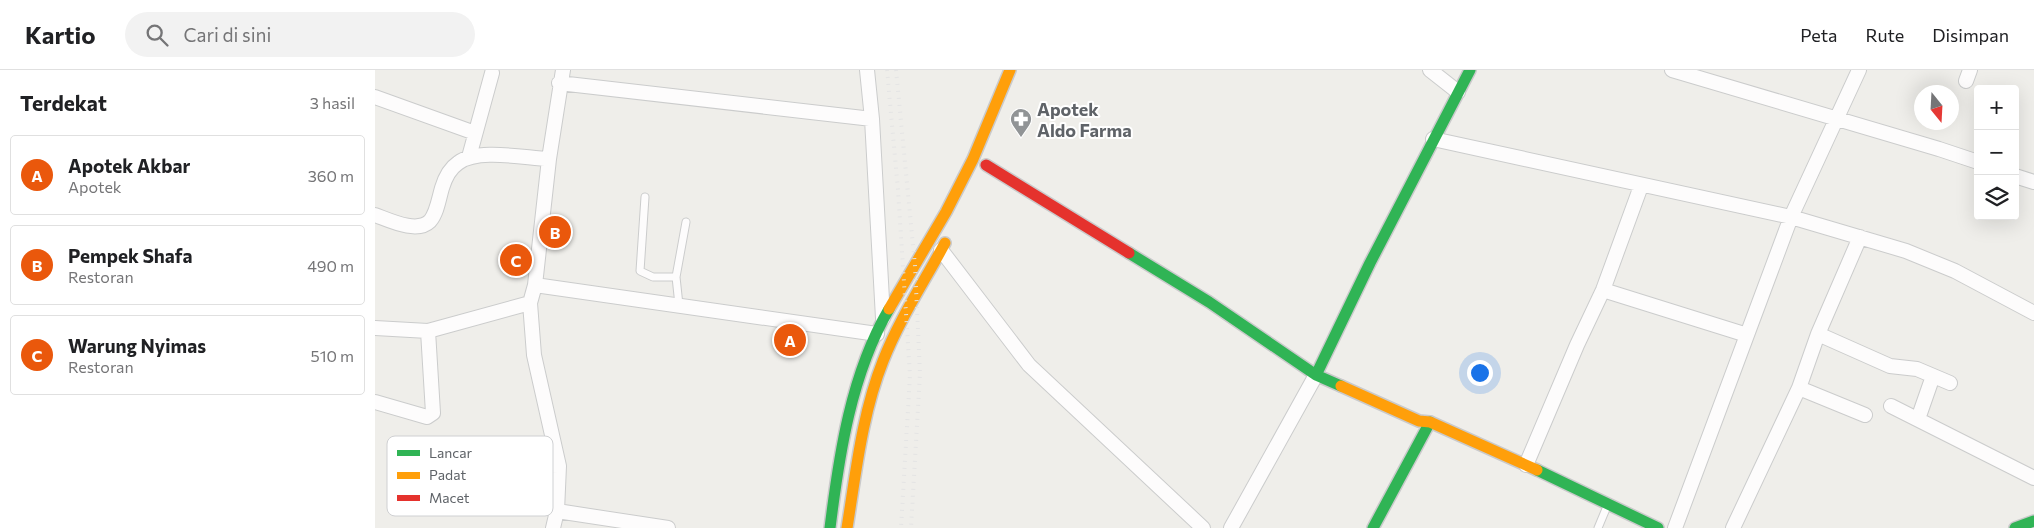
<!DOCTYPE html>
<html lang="id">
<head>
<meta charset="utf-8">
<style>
	body { margin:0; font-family:Commissioner,sans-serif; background:#f2f2f2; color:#202124 }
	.controls { position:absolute; right:15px; top:15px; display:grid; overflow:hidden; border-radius:5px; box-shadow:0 5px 20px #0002 }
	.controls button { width:45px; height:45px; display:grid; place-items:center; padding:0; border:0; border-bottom:1px solid #e0e0e0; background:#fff; color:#202124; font:25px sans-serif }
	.compass { position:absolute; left:1539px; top:15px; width:45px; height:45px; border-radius:50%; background:#fff; box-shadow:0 5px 20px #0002; rotate:162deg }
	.you { position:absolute; left:1104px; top:302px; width:18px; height:18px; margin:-12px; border:4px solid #fff; border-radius:50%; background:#1a73e8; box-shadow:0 0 0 8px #1a73e833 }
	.badge { display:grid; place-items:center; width:32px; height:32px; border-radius:50%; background:#ea580c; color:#fff; font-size:16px; font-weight:700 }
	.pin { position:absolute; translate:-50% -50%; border:2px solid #fff; box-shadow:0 1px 5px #0006 }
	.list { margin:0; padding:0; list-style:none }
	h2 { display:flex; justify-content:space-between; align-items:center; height:65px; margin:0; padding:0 20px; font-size:21px }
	h2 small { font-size:16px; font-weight:400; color:#757577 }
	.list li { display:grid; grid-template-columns:32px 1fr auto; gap:15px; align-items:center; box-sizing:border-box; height:80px; margin:0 10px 10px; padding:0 10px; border:1px solid #e0e0e0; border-radius:5px }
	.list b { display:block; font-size:19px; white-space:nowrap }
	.list p { margin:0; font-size:16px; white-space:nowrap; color:#757577 }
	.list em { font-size:16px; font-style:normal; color:#757577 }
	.icon { flex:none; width:28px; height:28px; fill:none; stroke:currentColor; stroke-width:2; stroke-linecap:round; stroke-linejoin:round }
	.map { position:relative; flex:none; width:1659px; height:458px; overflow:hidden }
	header { display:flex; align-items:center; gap:30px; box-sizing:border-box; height:70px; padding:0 25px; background:#fff; border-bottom:1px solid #e0e0e0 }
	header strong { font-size:24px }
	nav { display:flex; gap:28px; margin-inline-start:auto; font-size:18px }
	.search { width:350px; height:45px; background:#f2f2f2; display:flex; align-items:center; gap:12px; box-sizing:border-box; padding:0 18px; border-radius:28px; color:#757577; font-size:19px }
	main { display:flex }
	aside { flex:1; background:#fff }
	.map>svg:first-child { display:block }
</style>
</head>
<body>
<header>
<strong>Kartio</strong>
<div class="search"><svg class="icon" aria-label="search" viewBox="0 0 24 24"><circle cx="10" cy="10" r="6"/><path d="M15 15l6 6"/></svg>Cari di sini</div>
<nav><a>Peta</a><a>Rute</a><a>Disimpan</a></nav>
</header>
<main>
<aside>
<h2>Terdekat<small>3 hasil</small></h2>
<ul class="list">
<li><span class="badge">A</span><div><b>Apotek Akbar</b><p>Apotek</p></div><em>360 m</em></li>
<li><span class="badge">B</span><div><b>Pempek Shafa</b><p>Restoran</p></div><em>490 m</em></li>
<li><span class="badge">C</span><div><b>Warung Nyimas</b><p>Restoran</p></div><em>510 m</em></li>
</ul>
</aside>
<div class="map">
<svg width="1659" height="458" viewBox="0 0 1659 458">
	<rect width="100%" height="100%" fill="#efeeea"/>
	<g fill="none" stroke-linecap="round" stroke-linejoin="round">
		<!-- lane casing -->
		<g stroke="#cbcccc" stroke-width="9">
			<path id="lane" d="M270,127L265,201L278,207H301L304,235
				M301,207L311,152
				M1223,458L1233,434"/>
		</g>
		<!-- street casing -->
		<g stroke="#cbcccc" stroke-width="16">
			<path id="street" d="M492,0L497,49L508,248
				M1055,0L1083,22
				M1297,0L1564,79L1603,92
				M1591,11L1595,0
				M184,13L497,49
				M0,27L100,63
				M1058,69L1416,147L1531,181L1580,201L1659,243
				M94,87L117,3
				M1640,106L1659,112
				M0,145C14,150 42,164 55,151C62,143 64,128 67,118C70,108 74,99 83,93C103,78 149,88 174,89
				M566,180L654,295L828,458
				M160,215L502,264
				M1228,220L1372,265
				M0,258L53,261L155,233
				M1443,264L1515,296L1542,299L1575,313
				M1424,318L1490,345
				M0,332L52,347L58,343L53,261
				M1516,336L1659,408
				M1543,349L1558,306
				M49,386L112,395L184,396
				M1151,395L1202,275L1228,220L1266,116
				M182,441L293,458
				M178,458L182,441L184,396L159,285L155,233L160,215L174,89L188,0
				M856,458L941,305
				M1300,458L1416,147L1484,0
				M1358,458L1424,318L1443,264L1485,167"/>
		</g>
		<!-- fast casing -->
		<g stroke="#cacacb" stroke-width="14">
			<path id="fast" d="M754,183L834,232L941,305L966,316
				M941,305L995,193L1095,0
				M1162,400L1283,458
				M455,458C464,385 476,304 514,239
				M998,458L1055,352
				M1640,458L1659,451"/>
		</g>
		<!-- slow casing -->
		<g stroke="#cacacb" stroke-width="14">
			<path id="slow" d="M514,239L571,142L598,89L635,0
				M966,316L1044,351L1055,352L1162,400
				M472,458C481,402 487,344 508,291C524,250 549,212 570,173"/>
		</g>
		<!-- jam casing -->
		<g stroke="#cacacb" stroke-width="14">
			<path id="jam" d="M611,95L754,183"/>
		</g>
		<!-- lane -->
		<use href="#lane" stroke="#fdfcfc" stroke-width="7"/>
		<!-- street -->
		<use href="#street" stroke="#fdfcfc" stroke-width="14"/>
		<!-- fast -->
		<use href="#fast" stroke="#30b455" stroke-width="11"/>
		<!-- slow -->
		<use href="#slow" stroke="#ff9f0a" stroke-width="11"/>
		<!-- jam -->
		<use href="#jam" stroke="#e5322d" stroke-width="11"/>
		<!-- rail -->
		<path stroke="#e4e4e4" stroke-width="4" stroke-dasharray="1 6" stroke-linecap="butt" d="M512,0L523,120L535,305L526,458
			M521,0L540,196L545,304L536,458"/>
	</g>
	<!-- icons -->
	<defs>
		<g id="pharmacy-pin" transform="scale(1.125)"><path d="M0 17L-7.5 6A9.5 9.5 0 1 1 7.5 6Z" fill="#919496" stroke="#fff"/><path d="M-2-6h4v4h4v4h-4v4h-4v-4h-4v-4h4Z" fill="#fff"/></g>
	</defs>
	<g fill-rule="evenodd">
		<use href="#pharmacy-pin" x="646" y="49"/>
	</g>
	<g text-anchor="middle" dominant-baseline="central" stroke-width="4" stroke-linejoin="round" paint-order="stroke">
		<!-- poi labels -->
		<g font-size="18" font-weight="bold" fill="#5f6368" stroke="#fff" text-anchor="start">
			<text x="662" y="39">Apotek<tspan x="662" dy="21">Aldo Farma</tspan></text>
		</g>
	</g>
	<!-- legend -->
	<rect x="12" y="366" width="166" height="80" rx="8" fill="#fff" stroke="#cfd0d2" stroke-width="1"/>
	<rect x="22" y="380" width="23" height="6" fill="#30b455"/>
	<rect x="22" y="402" width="23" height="7" fill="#ff9f0a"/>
	<rect x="22" y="425" width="23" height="6" fill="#e5322d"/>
	<g font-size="14" fill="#5f6368">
		<text x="54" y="388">Lancar</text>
		<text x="54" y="410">Padat</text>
		<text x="54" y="433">Macet</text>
	</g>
</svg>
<div class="controls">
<button>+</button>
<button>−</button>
<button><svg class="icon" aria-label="layers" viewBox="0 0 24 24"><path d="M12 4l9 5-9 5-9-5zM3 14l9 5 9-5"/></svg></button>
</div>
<svg class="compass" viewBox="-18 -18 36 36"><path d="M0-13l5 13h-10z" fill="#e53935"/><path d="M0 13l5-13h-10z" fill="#757577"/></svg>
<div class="you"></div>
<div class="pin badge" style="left:415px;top:270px">A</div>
<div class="pin badge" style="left:180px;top:162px">B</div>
<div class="pin badge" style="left:141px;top:190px">C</div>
</div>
</main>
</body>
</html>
